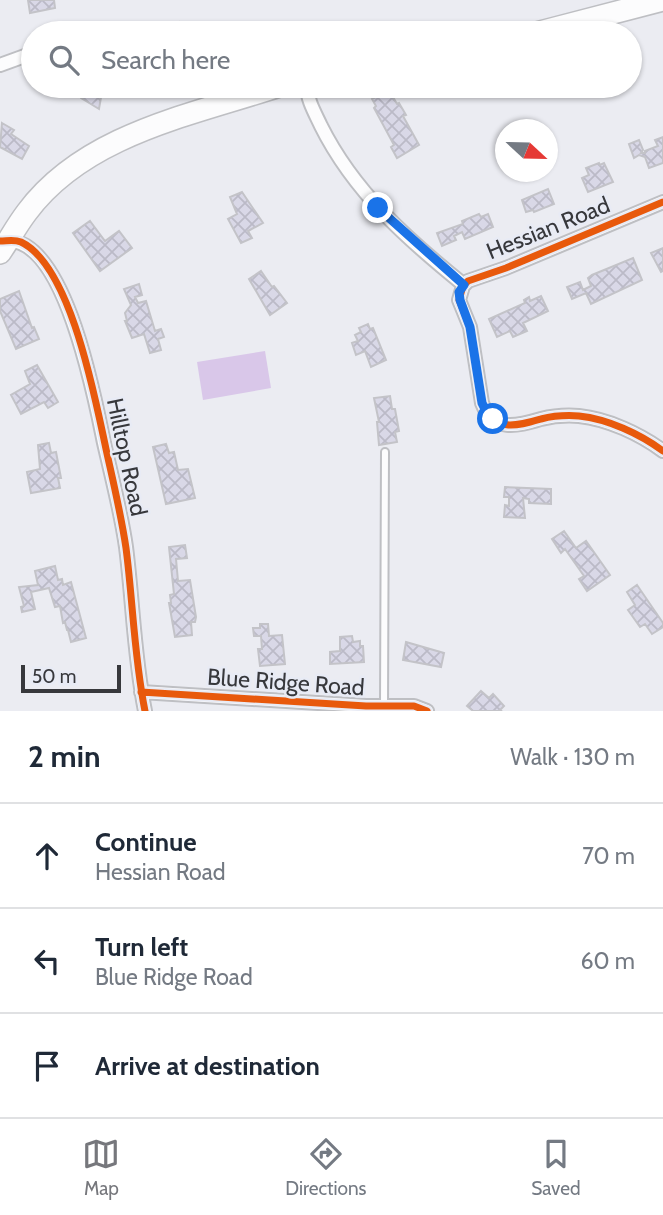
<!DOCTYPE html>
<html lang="en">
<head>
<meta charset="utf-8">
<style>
	body { margin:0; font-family:Cabin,sans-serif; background:#f2f2f3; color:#1f2937 }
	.compass { position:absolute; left:495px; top:119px; width:63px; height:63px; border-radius:50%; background:#fff; box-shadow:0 2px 5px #0004; rotate:112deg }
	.scale { position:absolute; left:21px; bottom:18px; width:100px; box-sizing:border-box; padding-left:7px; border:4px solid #37383c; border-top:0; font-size:19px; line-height:24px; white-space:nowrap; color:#37383c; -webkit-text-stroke:5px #e8ebf5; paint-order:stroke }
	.stop { position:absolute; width:21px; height:21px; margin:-16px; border:5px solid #1a73e8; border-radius:50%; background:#fff }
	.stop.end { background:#1a73e8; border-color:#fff; box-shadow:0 2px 7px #0008 }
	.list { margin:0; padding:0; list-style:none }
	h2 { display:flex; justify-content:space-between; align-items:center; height:91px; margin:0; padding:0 28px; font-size:30px }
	h2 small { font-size:23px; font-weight:400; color:#747a83 }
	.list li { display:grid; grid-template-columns:46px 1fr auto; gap:21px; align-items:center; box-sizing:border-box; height:105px; padding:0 28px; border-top:2px solid #e0e1e3 }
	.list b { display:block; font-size:26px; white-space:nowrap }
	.list p { margin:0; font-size:23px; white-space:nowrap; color:#747a83 }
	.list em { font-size:23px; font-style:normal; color:#747a83 }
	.icon { flex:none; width:38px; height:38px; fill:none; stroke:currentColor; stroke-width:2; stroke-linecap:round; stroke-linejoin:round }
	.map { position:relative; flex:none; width:663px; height:711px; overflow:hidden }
	.search { position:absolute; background:#fff; box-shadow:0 2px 5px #0004; left:21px; right:21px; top:21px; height:77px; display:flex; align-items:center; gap:18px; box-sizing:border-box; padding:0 24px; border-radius:38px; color:#747a83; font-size:26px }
	.sheet { height:406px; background:#fff }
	nav { display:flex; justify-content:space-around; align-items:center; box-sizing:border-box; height:98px; border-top:2px solid #e0e1e3; background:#fff; font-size:19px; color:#747a83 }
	nav a { display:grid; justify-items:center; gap:4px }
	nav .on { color:#76777c }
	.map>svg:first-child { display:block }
</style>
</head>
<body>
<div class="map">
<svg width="663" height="711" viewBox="0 0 663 711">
	<defs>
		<pattern id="building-cross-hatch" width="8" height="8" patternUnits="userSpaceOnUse" patternTransform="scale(1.75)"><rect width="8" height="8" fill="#d9d8e7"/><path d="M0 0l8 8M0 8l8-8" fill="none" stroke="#bbbac7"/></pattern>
	</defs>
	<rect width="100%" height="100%" fill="#ebecf2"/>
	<!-- grass -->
	<path fill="#d9c7e9" d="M265,351L271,388L203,400L197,362Z"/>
	<!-- building -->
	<path fill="url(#building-cross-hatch)" stroke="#c3c3c8" stroke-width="2" d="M28,0H54L55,8L30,13Z
		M179,22L183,33H157L156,30Z
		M81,86H103L99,109L81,98Z
		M389,90L397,104L399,103L406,115L403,116L419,145L397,158L391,147L394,145L374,108L376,106L372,99Z
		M2,123L14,130L11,134L29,146L22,159L0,147Z
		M663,137V163L649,168L645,157L639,155L634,158L629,144L639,140L643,150L641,153H645V151L658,146L655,140Z
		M599,163L600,165L604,163L613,182L588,192L582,178L589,175L586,168Z
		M548,189L554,204L534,212L533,210L526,212L522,200Z
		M242,192L263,223L248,231L252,238L241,243L228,219L237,214L230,197Z
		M479,214L481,217L488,214L493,227L465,239L462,232L454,236L456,240L442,246L437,233L463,224L462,221Z
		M90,221L105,241L119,231L132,248L100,271L73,233Z
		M663,248V271L661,272L651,253Z
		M633,258L642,280L591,304L586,293L572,299L567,287L580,282L583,290L591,286L588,278L592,275Z
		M261,271L272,287L274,286L287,303L270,315L249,279Z
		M139,284L142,295L135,297L138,303L146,301L155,331L161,329L164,337L158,339L161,350L150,353L144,334L132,338L125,321H127L125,313L131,305L124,289Z
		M19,291L32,328L34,327L39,339L16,349L0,311V299Z
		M541,296L548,311L523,323L527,331L513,337L510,331L497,337L489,319L525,303L524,300L529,297L530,301Z
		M368,324L370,329L373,328L386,360L371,367L365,351L356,355L352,343L358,341L355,335L361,332L359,328Z
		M37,365L58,402L48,408L44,402L21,414L11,395L30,384L25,371Z
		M390,396L392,409H395L399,431L395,432L397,442L379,445L377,422H379L374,398Z
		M49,443L51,453L56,452L61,478H58L60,488L31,493L27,472L40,469L38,445Z
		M166,444L169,453L174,452L178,470L188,469L195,498L166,504L153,447Z
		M505,487L551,489V504L529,503V499L523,498L525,518L504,517L505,505L509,506V497H504Z
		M564,531L576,548L586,541L610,575L587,591L579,579L584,576L565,549L561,553L552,539Z
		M185,545L187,558L176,559L178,581L190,580L196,617L195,622H191L192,635L175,637L169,603H171L170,595L174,594L169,547Z
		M55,566L58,580L62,579L63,585L71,582L86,638L71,642L68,630H67L65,622L63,623L60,606L55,607L49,588L31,592L35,609L22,612L21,607L24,606L19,587L38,585L35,571Z
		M637,585L663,623V627L652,634L645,624L640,627L628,610L635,605L627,592Z
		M260,624H268L269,636L282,635L285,664L260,666L258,649H262L261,636H254L253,628H260Z
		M352,636L353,642L360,641V646H363L364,662L330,664V652L340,651V637Z
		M406,642L444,653L441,667L403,660Z
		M481,691L489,698L493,694L504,706L500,710L502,711H473L467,706Z"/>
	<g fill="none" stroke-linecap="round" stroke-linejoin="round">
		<!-- lane casing -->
		<g stroke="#bebfc3" stroke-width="10">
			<path id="lane" d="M384,707L385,452"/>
		</g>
		<!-- street casing -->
		<g stroke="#bebfc3" stroke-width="16">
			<path id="street" d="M0,65L33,53
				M307,86C307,100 315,113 321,126C354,192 407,239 464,285
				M663,202L506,268L468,281L463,286L459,300L470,327L482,403C494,433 517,426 541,419C553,416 566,415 579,416C608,419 640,434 663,451
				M5,241C65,235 95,399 104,443C112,478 121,512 126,547C133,602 134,657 145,711
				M141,692L366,706H414L427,711"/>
		</g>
		<!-- primary casing -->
		<g stroke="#bebfc3" stroke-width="24">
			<path id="primary" d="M536,33L663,0
				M0,253C9,240 17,225 27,212C85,134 192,115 279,86"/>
		</g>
		<!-- lane -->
		<use href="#lane" stroke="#fcfcfd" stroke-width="6"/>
		<!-- street -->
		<use href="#street" stroke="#fcfcfd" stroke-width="12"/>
		<!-- primary -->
		<use href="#primary" stroke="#fcfcfd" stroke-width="21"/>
		<!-- cycleway casing -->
		<g stroke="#e8ebf5" stroke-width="11">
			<path id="cycleway" d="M663,202L506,268L468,281L463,286L459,300L470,327L482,403C494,433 517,426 541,419C553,416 566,415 579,416C608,419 640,434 663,451
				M0,241C7,241 14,239 21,242C71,266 95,398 106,449C113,481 121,514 126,548C133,602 134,657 145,711
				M141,692L366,706H414L427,711"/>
		</g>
		<!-- cycleway -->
		<use href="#cycleway" stroke="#e8590c" stroke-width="7"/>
	</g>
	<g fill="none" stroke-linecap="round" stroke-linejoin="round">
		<!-- route -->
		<path stroke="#1a73e8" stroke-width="9" d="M378,208L464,285L459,292L460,300L470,327L482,403L486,411L493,419"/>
	</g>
	<g text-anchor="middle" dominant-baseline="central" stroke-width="5" stroke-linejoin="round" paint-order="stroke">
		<!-- street labels -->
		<g font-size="23" fill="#37383c" stroke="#e8ebf5">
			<text transform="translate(548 228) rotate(-22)">Hessian Road</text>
			<text transform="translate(127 457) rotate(78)">Hilltop Road</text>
			<text transform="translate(286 682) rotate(4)">Blue Ridge Road</text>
		</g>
	</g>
</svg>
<svg class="compass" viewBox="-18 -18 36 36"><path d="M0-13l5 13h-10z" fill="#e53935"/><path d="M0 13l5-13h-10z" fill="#747a83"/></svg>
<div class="scale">50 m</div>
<div class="stop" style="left:493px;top:419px"></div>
<div class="stop end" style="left:378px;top:208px"></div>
<div class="search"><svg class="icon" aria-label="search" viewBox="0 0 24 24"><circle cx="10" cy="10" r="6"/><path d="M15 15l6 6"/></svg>Search here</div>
</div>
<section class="sheet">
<h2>2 min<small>Walk · 130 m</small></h2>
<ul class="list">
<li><svg class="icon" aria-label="ahead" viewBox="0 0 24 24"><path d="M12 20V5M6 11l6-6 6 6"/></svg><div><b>Continue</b><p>Hessian Road</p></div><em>70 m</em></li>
<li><svg class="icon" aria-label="left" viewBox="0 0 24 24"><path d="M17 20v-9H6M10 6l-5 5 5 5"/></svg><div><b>Turn left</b><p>Blue Ridge Road</p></div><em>60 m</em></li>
<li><svg class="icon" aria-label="arrive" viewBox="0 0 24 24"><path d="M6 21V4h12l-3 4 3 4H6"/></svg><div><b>Arrive at destination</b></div></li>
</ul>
</section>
<nav>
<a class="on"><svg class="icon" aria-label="map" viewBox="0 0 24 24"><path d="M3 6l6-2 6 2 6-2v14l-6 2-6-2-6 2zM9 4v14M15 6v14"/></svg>Map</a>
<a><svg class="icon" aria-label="directions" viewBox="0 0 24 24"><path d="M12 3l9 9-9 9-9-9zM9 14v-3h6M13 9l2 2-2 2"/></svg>Directions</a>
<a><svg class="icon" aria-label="saved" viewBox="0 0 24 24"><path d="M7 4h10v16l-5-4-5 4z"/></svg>Saved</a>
</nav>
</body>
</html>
